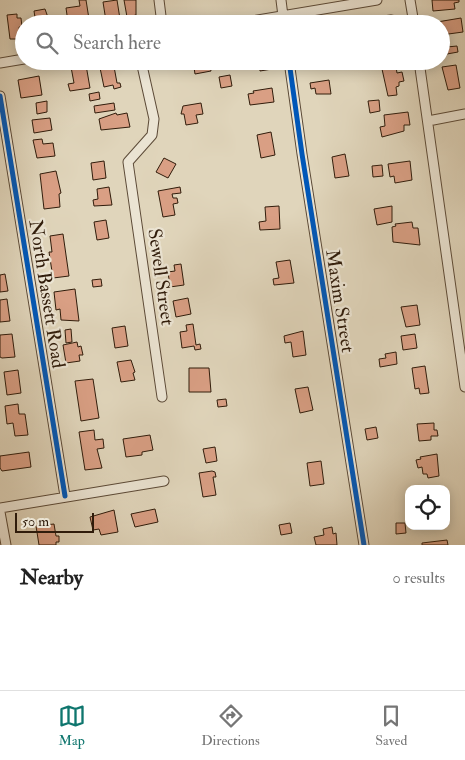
<!DOCTYPE html>
<html lang="en">
<head>
<meta charset="utf-8">
<style>
	body { margin:0; font-family:"IM FELL Double Pica",serif; background:#f6f6f6; color:#222 }
	.controls { position:absolute; right:15px; bottom:15px; display:grid; overflow:hidden; border-radius:10px; box-shadow:0 2px 12px #0003 }
	.controls button { width:45px; height:45px; display:grid; place-items:center; padding:0; border:0; border-bottom:1px solid #e0e0e0; background:#fff; color:#222; font:25px sans-serif }
	.scale { position:absolute; left:15px; bottom:12px; width:79px; box-sizing:border-box; padding-left:5px; border:2px solid #301c0b; border-top:0; font-size:14px; line-height:18px; white-space:nowrap; color:#301c0b; -webkit-text-stroke:4px #ebe4d3; paint-order:stroke }
	.list { margin:0; padding:0; list-style:none }
	h2 { display:flex; justify-content:space-between; align-items:center; height:65px; margin:0; padding:0 20px; font-size:21px }
	h2 small { font-size:16px; font-weight:400; color:#767676 }
	.icon { flex:none; width:28px; height:28px; fill:none; stroke:currentColor; stroke-width:2; stroke-linecap:round; stroke-linejoin:round }
	.map { position:relative; flex:none; width:465px; height:545px; overflow:hidden }
	.search { position:absolute; background:#fff; box-shadow:0 2px 12px #0003; left:15px; right:15px; top:15px; height:55px; display:flex; align-items:center; gap:12px; box-sizing:border-box; padding:0 18px; border-radius:28px; color:#767676; font-size:19px }
	.sheet { height:145px; background:#fff }
	nav { display:flex; justify-content:space-around; align-items:center; box-sizing:border-box; height:70px; border-top:1px solid #e0e0e0; background:#fff; font-size:14px; color:#767676 }
	nav a { display:grid; justify-items:center; gap:2px }
	nav .on { color:#0f766e }
	.map>svg:first-child { display:block }
</style>
</head>
<body>
<div class="map">
<svg width="465" height="545" viewBox="0 0 465 545">
	<rect width="100%" height="100%" fill="#e0d5bb"/>
	<filter id="stains"><feTurbulence type="fractalNoise" baseFrequency=".004" numOctaves="4"/><feColorMatrix values="0 0 0 0 .2 0 0 0 0 .09 0 0 0 0 .02 0 0 0 .5 -.17"/></filter>
	<radialGradient id="worn" r=".72"><stop offset=".6" stop-color="#630" stop-opacity="0"/><stop offset="1" stop-color="#630" stop-opacity=".3"/></radialGradient>
	<!-- building -->
	<path fill="#d99f84" stroke="#301c0b" d="M79,0H86L89,19L68,22L66,8L80,6Z
		M117,0L120,19L106,21L103,2Z
		M124,0H136V15L127,17Z
		M432,0H459V2L454,3L455,9L433,11Z
		M45,9L50,23L36,24L34,11Z
		M17,14V18H21L22,27H19L20,33L16,39H10L7,15Z
		M391,15L397,16L398,24H374L373,17Z
		M461,18L463,32L441,35V24L437,22Z
		M457,46L458,52L447,54V47Z
		M113,61L117,83H120L121,87L114,89L113,85L104,87L99,63Z
		M164,61H182L183,66L166,69Z
		M193,61H209L211,71L195,74Z
		M259,61H271L272,69L260,71Z
		M86,65L90,88L70,91L68,84L74,83L71,67Z
		M456,65L460,88L448,90L442,67Z
		M396,67L397,73L402,72L404,81L399,82V86L396,87L397,95L388,96L382,69Z
		M230,75L232,86L221,88L219,77Z
		M39,76L42,95L21,98L18,80Z
		M329,80L331,94H316L315,88L311,89L310,83Z
		M272,88L274,102L250,105L248,94L254,93L253,91Z
		M99,92L100,99L90,101L89,94Z
		M379,100L380,111L370,113L368,101Z
		M47,101V112L37,114L36,103Z
		M114,103L115,110L95,113L94,106Z
		M201,103L203,114L196,115L198,123L186,125L184,114H181L183,106Z
		M408,112L410,125H404V131L382,137L380,127L385,126L384,115Z
		M116,113L117,115L127,113L130,127L101,130L99,119Z
		M50,118L52,130L34,133L32,120Z
		M271,132L275,155L261,158L257,135Z
		M42,139L43,144L53,143L55,156L37,158L33,140Z
		M345,154L349,176L335,178L332,157Z
		M164,158L176,164L168,178L156,172Z
		M104,161L106,178L93,180L91,163Z
		M410,161L412,180L395,183L394,176L390,177L388,164Z
		M382,165L383,176L373,177L372,166Z
		M56,171L61,193L59,194L60,207L44,209L40,174Z
		M109,187L112,205L94,206L93,200L98,199L97,189Z
		M180,187L181,193L172,194L173,198H177L178,203L173,204L175,215L163,217L158,191Z
		M279,206L280,229L260,230L259,222L266,221L265,207Z
		M392,206V222L377,225L374,209Z
		M106,220L109,238L97,240L94,222Z
		M412,222L413,228H418L420,245L393,242L392,227L396,226L395,224Z
		M63,234L69,276L53,278L49,252H52L50,236Z
		M290,260L294,283L274,285L273,279L279,278L276,262Z
		M181,264L184,285L170,287L168,272L175,271L174,265Z
		M5,274L8,291L0,292V275Z
		M101,279L102,286L93,287L92,280Z
		M75,289L79,321L61,320L60,309L56,310L54,292Z
		M188,298L191,314L176,317L173,301Z
		M7,299L10,321L0,322V300Z
		M417,305L420,325L406,327L401,307Z
		M193,324L196,345L200,344L201,349L195,350L194,346L182,348L180,332L187,331L186,325Z
		M125,326L128,346L115,348L112,328Z
		M71,329L72,342L66,343L65,330Z
		M303,331L306,355L293,357L291,342L285,343L284,336Z
		M12,334L15,357L2,358L0,357V335Z
		M415,334L417,348L403,350L401,336Z
		M77,342L78,347L81,346L83,355H79L80,361L66,363L63,345Z
		M396,352L397,364L380,367L379,359L386,358L385,354Z
		M131,360L135,372L133,373L135,380L121,382L117,362Z
		M425,366L429,393L420,394L419,388L415,389L412,368Z
		M189,368H209L211,392H189Z
		M18,370L21,393L7,395L4,372Z
		M93,379L99,418L81,421L75,381Z
		M308,387L313,410L300,413L295,389Z
		M226,399L227,406L218,407L217,400Z
		M18,404L19,414H25L28,435L15,436L13,423L7,424L5,406Z
		M434,423V430H437L438,436H431V440L419,441L417,424Z
		M376,427L378,438L367,440L365,429Z
		M94,430L95,440L103,439L104,448L97,449L102,468L85,470L79,432Z
		M150,435L153,450L142,452V455L126,457L123,439Z
		M215,447L217,461L206,463L203,449Z
		M29,452L31,467L2,471L0,468V456Z
		M437,454L439,476L428,478L427,474H423L422,467L418,468L416,460L421,459L420,457Z
		M321,461L324,484L310,486L307,463Z
		M212,471L215,472L216,477H213L216,495L203,497L199,473Z
		M155,509L158,522L135,527L131,514Z
		M114,510L118,532L101,535L99,529L93,530L90,517Z
		M290,523L292,533L281,535L279,525Z
		M396,523H405L406,533L396,534Z
		M54,524L56,536H59V542H56V545H39L36,526Z
		M332,527L333,534L336,533L337,545H316L314,537L324,535L323,529Z
		M447,540L448,545H422V543Z"/>
	<g fill="none" stroke-linecap="round" stroke-linejoin="round">
		<!-- street casing -->
		<g stroke="#5c4a37" stroke-width="11">
			<path id="street" d="M159,0L162,24
				M281,0L284,24
				M410,0L414,24
				M234,24L377,0
				M141,61L154,119L152,135L128,162L162,397
				M289,61L302,154L364,545
				M419,61L465,387
				M0,63L24,59
				M0,96L65,496
				M428,121L465,114
				M0,508L164,481
				M0,512L6,545"/>
		</g>
		<!-- street -->
		<use href="#street" stroke="#ebe4d3" stroke-width="9"/>
		<!-- cycleway casing -->
		<g stroke="#ebe4d3" stroke-width="8">
			<path id="cycleway" d="M289,61L302,154L364,545
				M0,96L65,496"/>
		</g>
		<!-- cycleway -->
		<use href="#cycleway" stroke="#0057b8" stroke-width="5"/>
	</g>
	<g text-anchor="middle" dominant-baseline="central" stroke-width="4.5" stroke-linejoin="round" paint-order="stroke">
		<!-- street labels -->
		<g font-size="19" fill="#301c0b" stroke="#ebe4d3">
			<text transform="translate(161 277) rotate(82)">Sewell Street</text>
			<text transform="translate(47 294) rotate(81)">North Bassett Road</text>
			<text transform="translate(340 301) rotate(81)">Maxim Street</text>
		</g>
	</g>
	<rect width="100%" height="100%" filter="url(#stains)"/>
	<rect width="100%" height="100%" fill="url(#worn)"/>
</svg>
<div class="controls">
<button><svg class="icon" aria-label="locate" viewBox="0 0 24 24"><circle cx="12" cy="12" r="6"/><path d="M12 2v4M12 18v4M2 12h4M18 12h4"/></svg></button>
</div>
<div class="scale">50 m</div>
<div class="search"><svg class="icon" aria-label="search" viewBox="0 0 24 24"><circle cx="10" cy="10" r="6"/><path d="M15 15l6 6"/></svg>Search here</div>
</div>
<section class="sheet">
<h2>Nearby<small>0 results</small></h2>
<ul class="list">
</ul>
</section>
<nav>
<a class="on"><svg class="icon" aria-label="map" viewBox="0 0 24 24"><path d="M3 6l6-2 6 2 6-2v14l-6 2-6-2-6 2zM9 4v14M15 6v14"/></svg>Map</a>
<a><svg class="icon" aria-label="directions" viewBox="0 0 24 24"><path d="M12 3l9 9-9 9-9-9zM9 14v-3h6M13 9l2 2-2 2"/></svg>Directions</a>
<a><svg class="icon" aria-label="saved" viewBox="0 0 24 24"><path d="M7 4h10v16l-5-4-5 4z"/></svg>Saved</a>
</nav>
</body>
</html>
